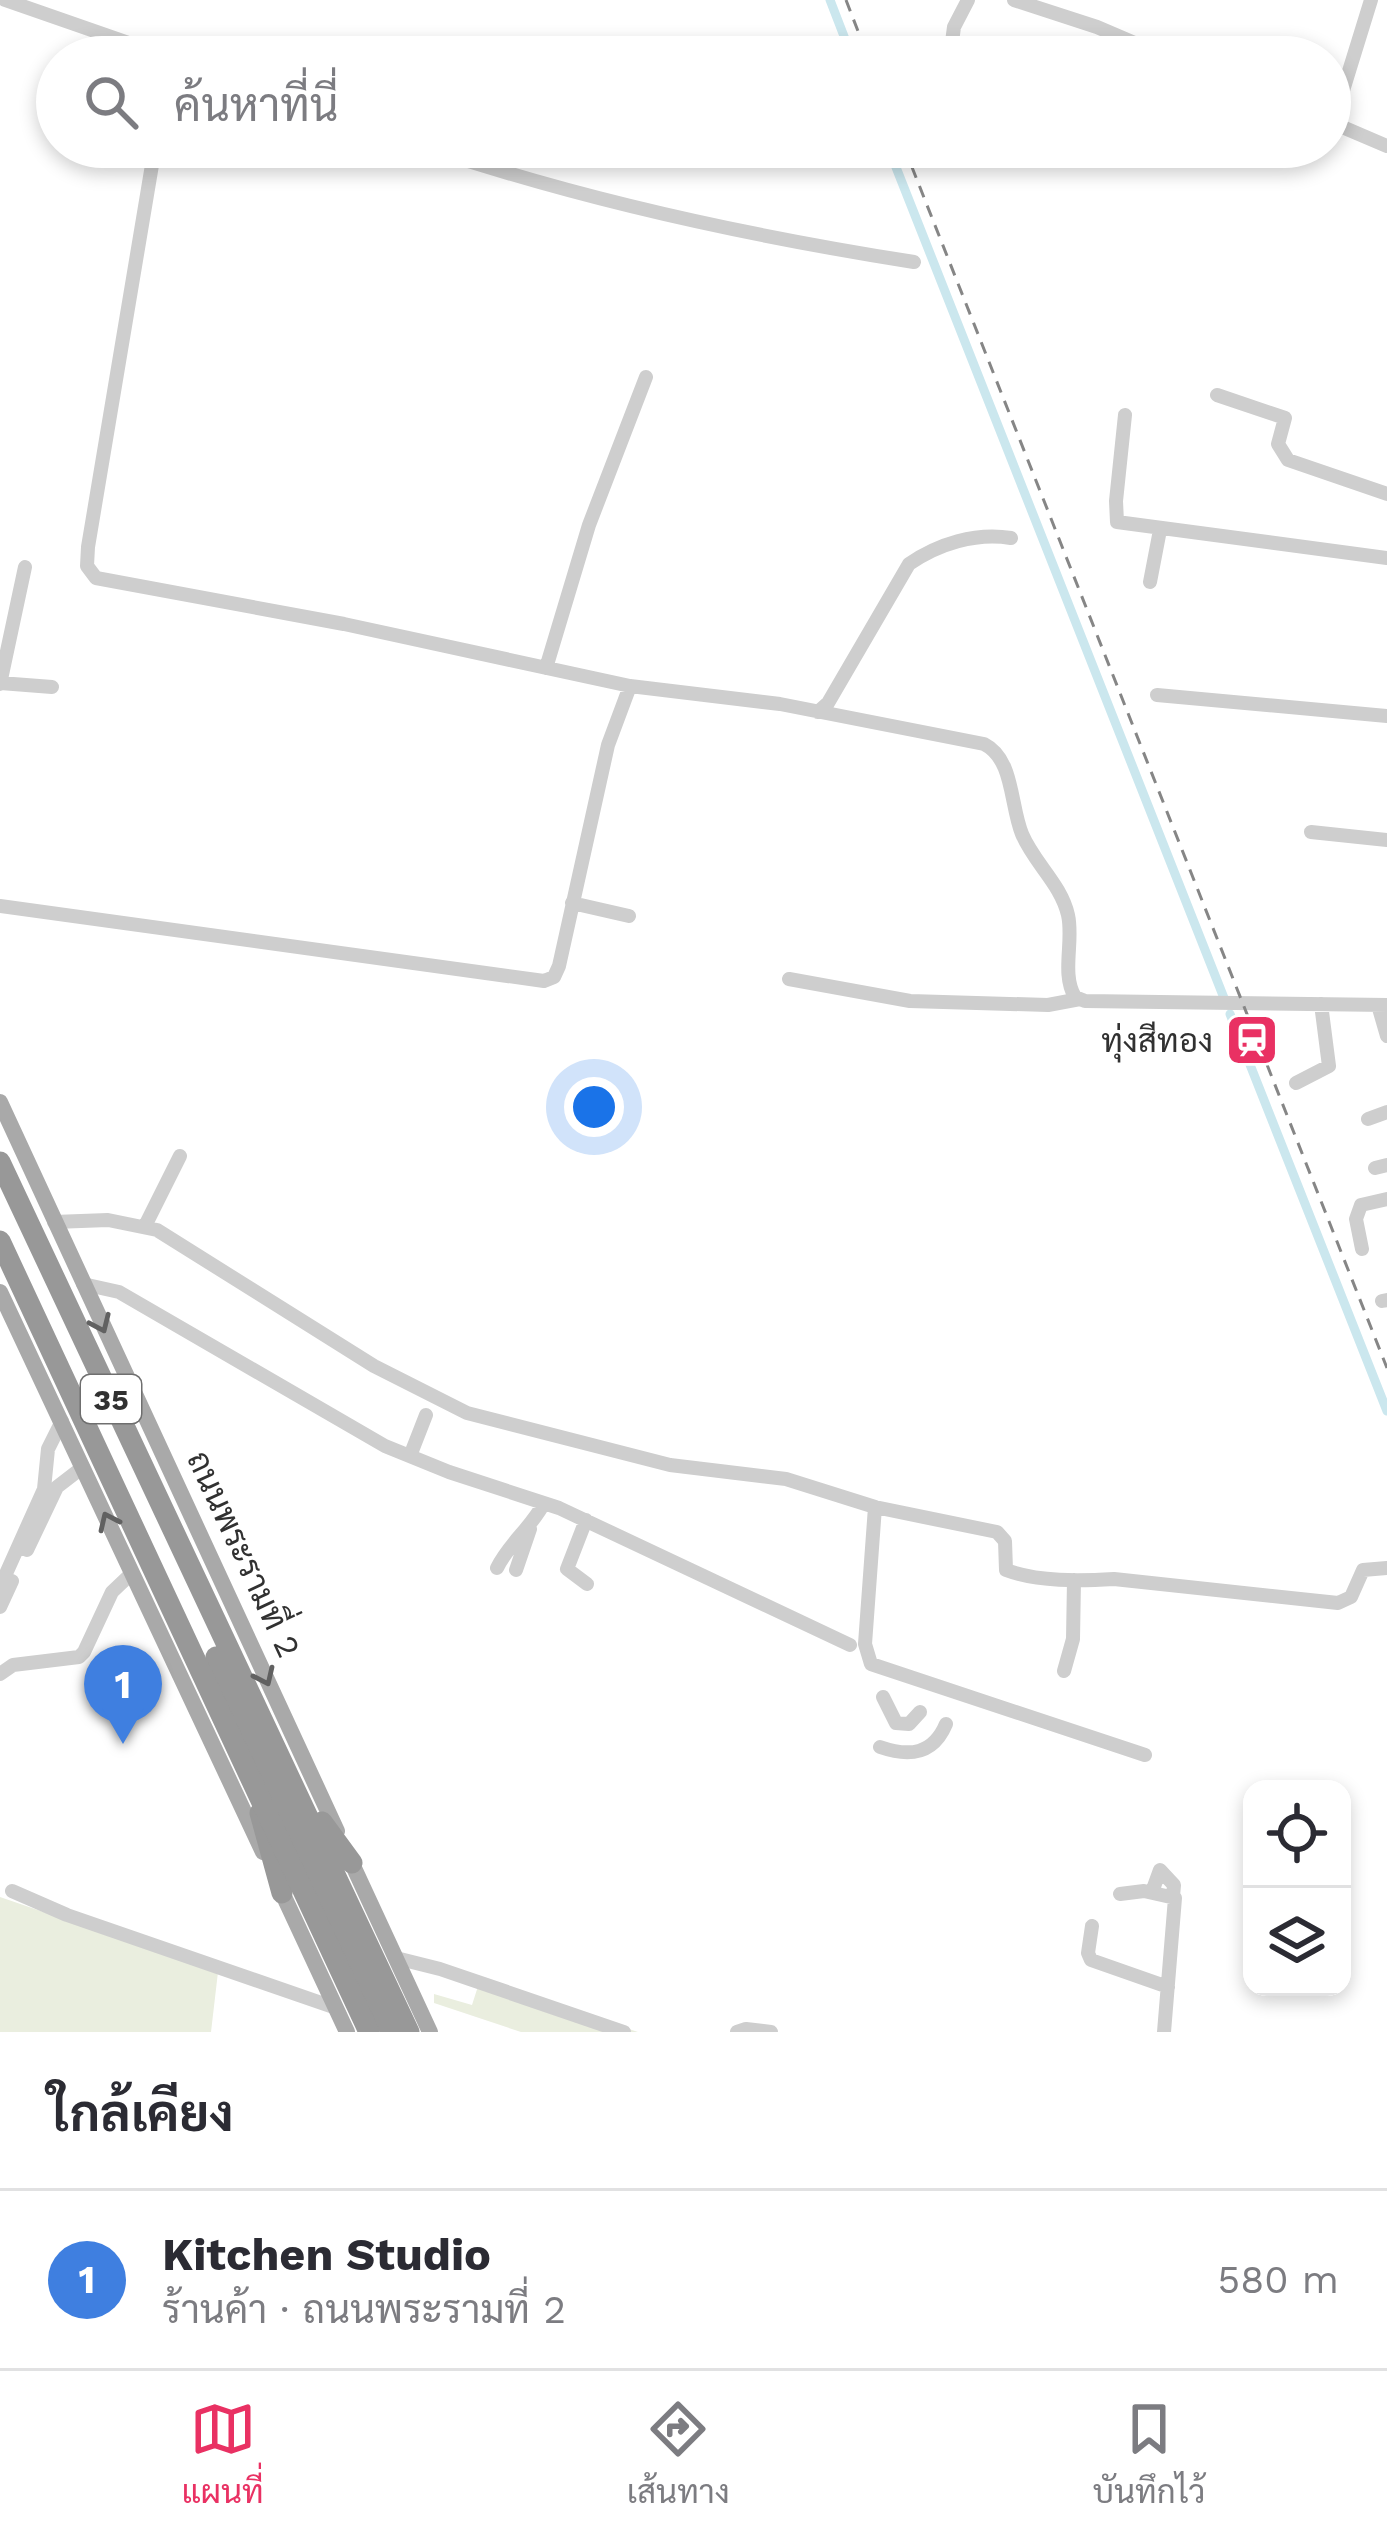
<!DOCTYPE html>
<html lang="th">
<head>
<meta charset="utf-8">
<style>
	body { margin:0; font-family:"Work Sans",Sarabun,sans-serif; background:#f2f2f3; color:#2b2b33 }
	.controls { position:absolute; right:36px; bottom:36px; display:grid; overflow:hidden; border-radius:24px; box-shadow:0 6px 18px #0003 }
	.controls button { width:108px; height:108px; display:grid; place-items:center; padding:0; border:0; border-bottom:3px solid #e1e1e2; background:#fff; color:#2b2b33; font:60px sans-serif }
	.you { position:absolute; left:594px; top:1107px; width:42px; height:42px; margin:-30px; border:9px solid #fff; border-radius:50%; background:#1a73e8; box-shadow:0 0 0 18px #1a73e833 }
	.badge { display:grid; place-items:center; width:78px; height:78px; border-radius:50%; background:#e93163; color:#fff; font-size:39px; font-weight:700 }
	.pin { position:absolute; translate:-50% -99px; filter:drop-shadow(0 3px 6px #0008) }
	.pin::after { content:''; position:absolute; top:63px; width:42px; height:36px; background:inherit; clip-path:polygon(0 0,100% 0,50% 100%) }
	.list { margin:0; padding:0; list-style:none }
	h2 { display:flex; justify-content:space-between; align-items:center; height:156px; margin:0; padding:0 48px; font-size:51px }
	h2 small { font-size:39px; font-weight:400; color:#7c7c81 }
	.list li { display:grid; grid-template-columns:78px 1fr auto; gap:36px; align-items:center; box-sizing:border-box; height:180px; padding:0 48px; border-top:3px solid #e1e1e2 }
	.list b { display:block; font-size:45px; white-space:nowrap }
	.list p { margin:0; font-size:39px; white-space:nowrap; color:#7c7c81 }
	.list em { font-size:39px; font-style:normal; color:#7c7c81 }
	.icon { flex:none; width:66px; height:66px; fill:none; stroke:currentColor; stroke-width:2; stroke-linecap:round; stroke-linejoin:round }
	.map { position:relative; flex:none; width:1387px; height:2032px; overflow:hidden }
	.search { position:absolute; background:#fff; box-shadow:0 6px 18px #0003; left:36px; right:36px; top:36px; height:132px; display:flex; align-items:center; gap:30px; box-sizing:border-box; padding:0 42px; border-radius:66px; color:#7c7c81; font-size:45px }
	.sheet { height:336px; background:#fff }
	nav { display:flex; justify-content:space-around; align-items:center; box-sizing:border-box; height:168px; border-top:3px solid #e1e1e2; background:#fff; font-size:33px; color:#7c7c81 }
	nav a { display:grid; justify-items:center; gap:6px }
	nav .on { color:#e93163 }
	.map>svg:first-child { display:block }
</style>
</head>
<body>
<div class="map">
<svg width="1387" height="2032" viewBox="0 0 1387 2032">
	<rect width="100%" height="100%" fill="#fff"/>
	<!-- green -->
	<path fill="#eaeedf" d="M0,1897L218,1972L211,2032H0Z
		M480,1980L638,2032H521L434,2003V1994L472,2005Z"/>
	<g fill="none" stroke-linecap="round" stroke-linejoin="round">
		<!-- canal -->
		<path stroke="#cbe7ee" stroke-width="9" d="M830,0L852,57
			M888,147L1224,998
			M1230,1014L1387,1411"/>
		<!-- minor -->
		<path stroke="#cecece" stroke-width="14" d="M5,0L169,57
			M1014,0L1097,27L1167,57
			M1371,0L1333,123L1387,146
			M950,57L954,27L968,0
			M155,147L88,547L87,566L96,578L344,624L630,686L780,704L984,744C1014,759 1010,805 1022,834C1034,863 1061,884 1068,915C1074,941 1061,974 1075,997L1085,1001L1387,1005
			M426,147C585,201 748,236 914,262
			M1217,395L1285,418L1278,444L1288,460L1387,494
			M1125,415L1116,501L1117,522L1387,558
			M1150,582L1160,530
			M546,668L589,525L646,377
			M0,683L52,687
			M0,684L25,567
			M1157,695L1387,716
			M818,712L828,703L909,564C938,544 976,532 1011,538
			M1311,832L1387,840
			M572,903L629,916
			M0,906L544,981L554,977L559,966L608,745L630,686
			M789,979L910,1001L1048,1005L1080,999
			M1378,1005L1387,1036
			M1296,1083L1329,1066L1321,1004
			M1368,1119L1387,1112
			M1375,1168L1387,1165
			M54,1222L108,1220L157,1230L374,1366L467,1413L670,1465L786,1479L875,1507L865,1644L871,1664L1145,1755
			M145,1226L180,1156
			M1362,1249L1356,1219L1361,1205L1387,1199
			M83,1284L119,1292L385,1446L449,1472L559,1508L850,1645
			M1382,1301L1387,1300
			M410,1456L426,1415
			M875,1507L997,1532L1005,1541L1006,1570C1038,1582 1080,1581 1114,1579L1338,1603L1351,1597L1363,1570L1387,1568
			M586,1520L567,1569L587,1584
			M27,1550L57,1487L83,1467
			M497,1568C509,1543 531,1528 544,1503
			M516,1570L530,1529
			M0,1587L44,1489L48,1449L62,1421
			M0,1607L12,1581
			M1064,1671L1073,1639L1074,1580
			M0,1674L13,1665L79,1657L84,1652L112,1592L132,1573
			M883,1697L896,1723L909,1724L920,1712
			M880,1747C909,1757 933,1755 946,1724
			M12,1891L67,1915L336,2008
			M1152,1892L1160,1870L1174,1885L1173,1896
			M1120,1894L1144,1891L1175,1898L1164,2032
			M1092,1926L1088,1953L1091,1960L1168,1987
			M396,1958L440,1969L624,2032
			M737,2032L746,2029L771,2032"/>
		<!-- major -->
		<path stroke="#a9a9a9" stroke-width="16" d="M0,1102L337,1831
			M0,1292L263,1852
			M348,1855L430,2032
			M279,1886L347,2032"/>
		<!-- highway -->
		<path stroke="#989898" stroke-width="21" d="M0,1162L409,2032
			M216,1657L391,2032
			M260,1813L282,1893
			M322,1822L352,1863"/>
		<!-- rail -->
		<path stroke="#868686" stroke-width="3" stroke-dasharray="12 9" stroke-linecap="butt" d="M846,0L868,57
			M904,147L1387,1368"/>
		<!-- highway-bridge -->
		<path stroke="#989898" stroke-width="21" d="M0,1241L369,2032"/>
	</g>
	<!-- one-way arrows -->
	<defs><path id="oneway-chevron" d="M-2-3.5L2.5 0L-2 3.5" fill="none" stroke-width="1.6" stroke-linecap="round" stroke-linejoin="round" transform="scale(3)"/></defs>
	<g stroke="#616161">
		<use href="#oneway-chevron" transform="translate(101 1324) rotate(66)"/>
		<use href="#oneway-chevron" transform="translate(108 1521) rotate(-115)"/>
		<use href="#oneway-chevron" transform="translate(265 1677) rotate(65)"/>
	</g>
	<!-- icons -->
	<defs>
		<g id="station-square" transform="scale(2.7)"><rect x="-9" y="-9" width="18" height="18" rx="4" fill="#e93163" stroke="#fff"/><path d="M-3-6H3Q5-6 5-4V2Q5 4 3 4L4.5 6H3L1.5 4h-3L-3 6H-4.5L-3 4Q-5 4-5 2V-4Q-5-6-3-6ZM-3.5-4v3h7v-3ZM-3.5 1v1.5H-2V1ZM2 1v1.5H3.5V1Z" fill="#fff"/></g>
	</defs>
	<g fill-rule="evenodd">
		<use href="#station-square" x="1252" y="1040"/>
	</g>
	<g text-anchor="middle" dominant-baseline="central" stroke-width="12" stroke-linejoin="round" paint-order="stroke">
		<!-- shield labels -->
		<rect fill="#fff" stroke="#6f6f6f" stroke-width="3" x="81" y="1375" width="60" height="48" rx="9"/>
		<g font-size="30" font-weight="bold" fill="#313131">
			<text x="111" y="1399">35</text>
		</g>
		<!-- poi labels -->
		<g font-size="33" fill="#313131" stroke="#fff" text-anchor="end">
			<text x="1213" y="1040">ทุ่งสีทอง</text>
		</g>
		<!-- street labels -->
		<g font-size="33" fill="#313131" stroke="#fff">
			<text transform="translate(244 1554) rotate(65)">ถนนพระรามที่ 2</text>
		</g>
	</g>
</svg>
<div class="controls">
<button><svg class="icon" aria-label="locate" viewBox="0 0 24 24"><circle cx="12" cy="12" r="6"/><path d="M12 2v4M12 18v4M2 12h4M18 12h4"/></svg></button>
<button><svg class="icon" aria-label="layers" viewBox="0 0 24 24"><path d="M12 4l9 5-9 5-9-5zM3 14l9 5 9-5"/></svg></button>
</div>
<div class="you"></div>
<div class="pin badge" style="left:123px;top:1744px;background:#3f7fe0">1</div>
<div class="search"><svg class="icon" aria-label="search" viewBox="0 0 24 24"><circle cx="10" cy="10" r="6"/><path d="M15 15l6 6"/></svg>ค้นหาที่นี่</div>
</div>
<section class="sheet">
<h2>ใกล้เคียง<small></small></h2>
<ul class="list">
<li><span class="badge" style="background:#3f7fe0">1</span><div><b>Kitchen Studio</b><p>ร้านค้า · ถนนพระรามที่ 2</p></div><em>580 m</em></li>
</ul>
</section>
<nav>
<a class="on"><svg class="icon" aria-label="map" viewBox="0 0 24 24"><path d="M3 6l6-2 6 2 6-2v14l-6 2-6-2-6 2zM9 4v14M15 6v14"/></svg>แผนที่</a>
<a><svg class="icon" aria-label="directions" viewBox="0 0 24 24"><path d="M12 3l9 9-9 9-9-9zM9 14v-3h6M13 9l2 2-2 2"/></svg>เส้นทาง</a>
<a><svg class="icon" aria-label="saved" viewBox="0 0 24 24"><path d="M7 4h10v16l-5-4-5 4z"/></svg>บันทึกไว้</a>
</nav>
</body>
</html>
